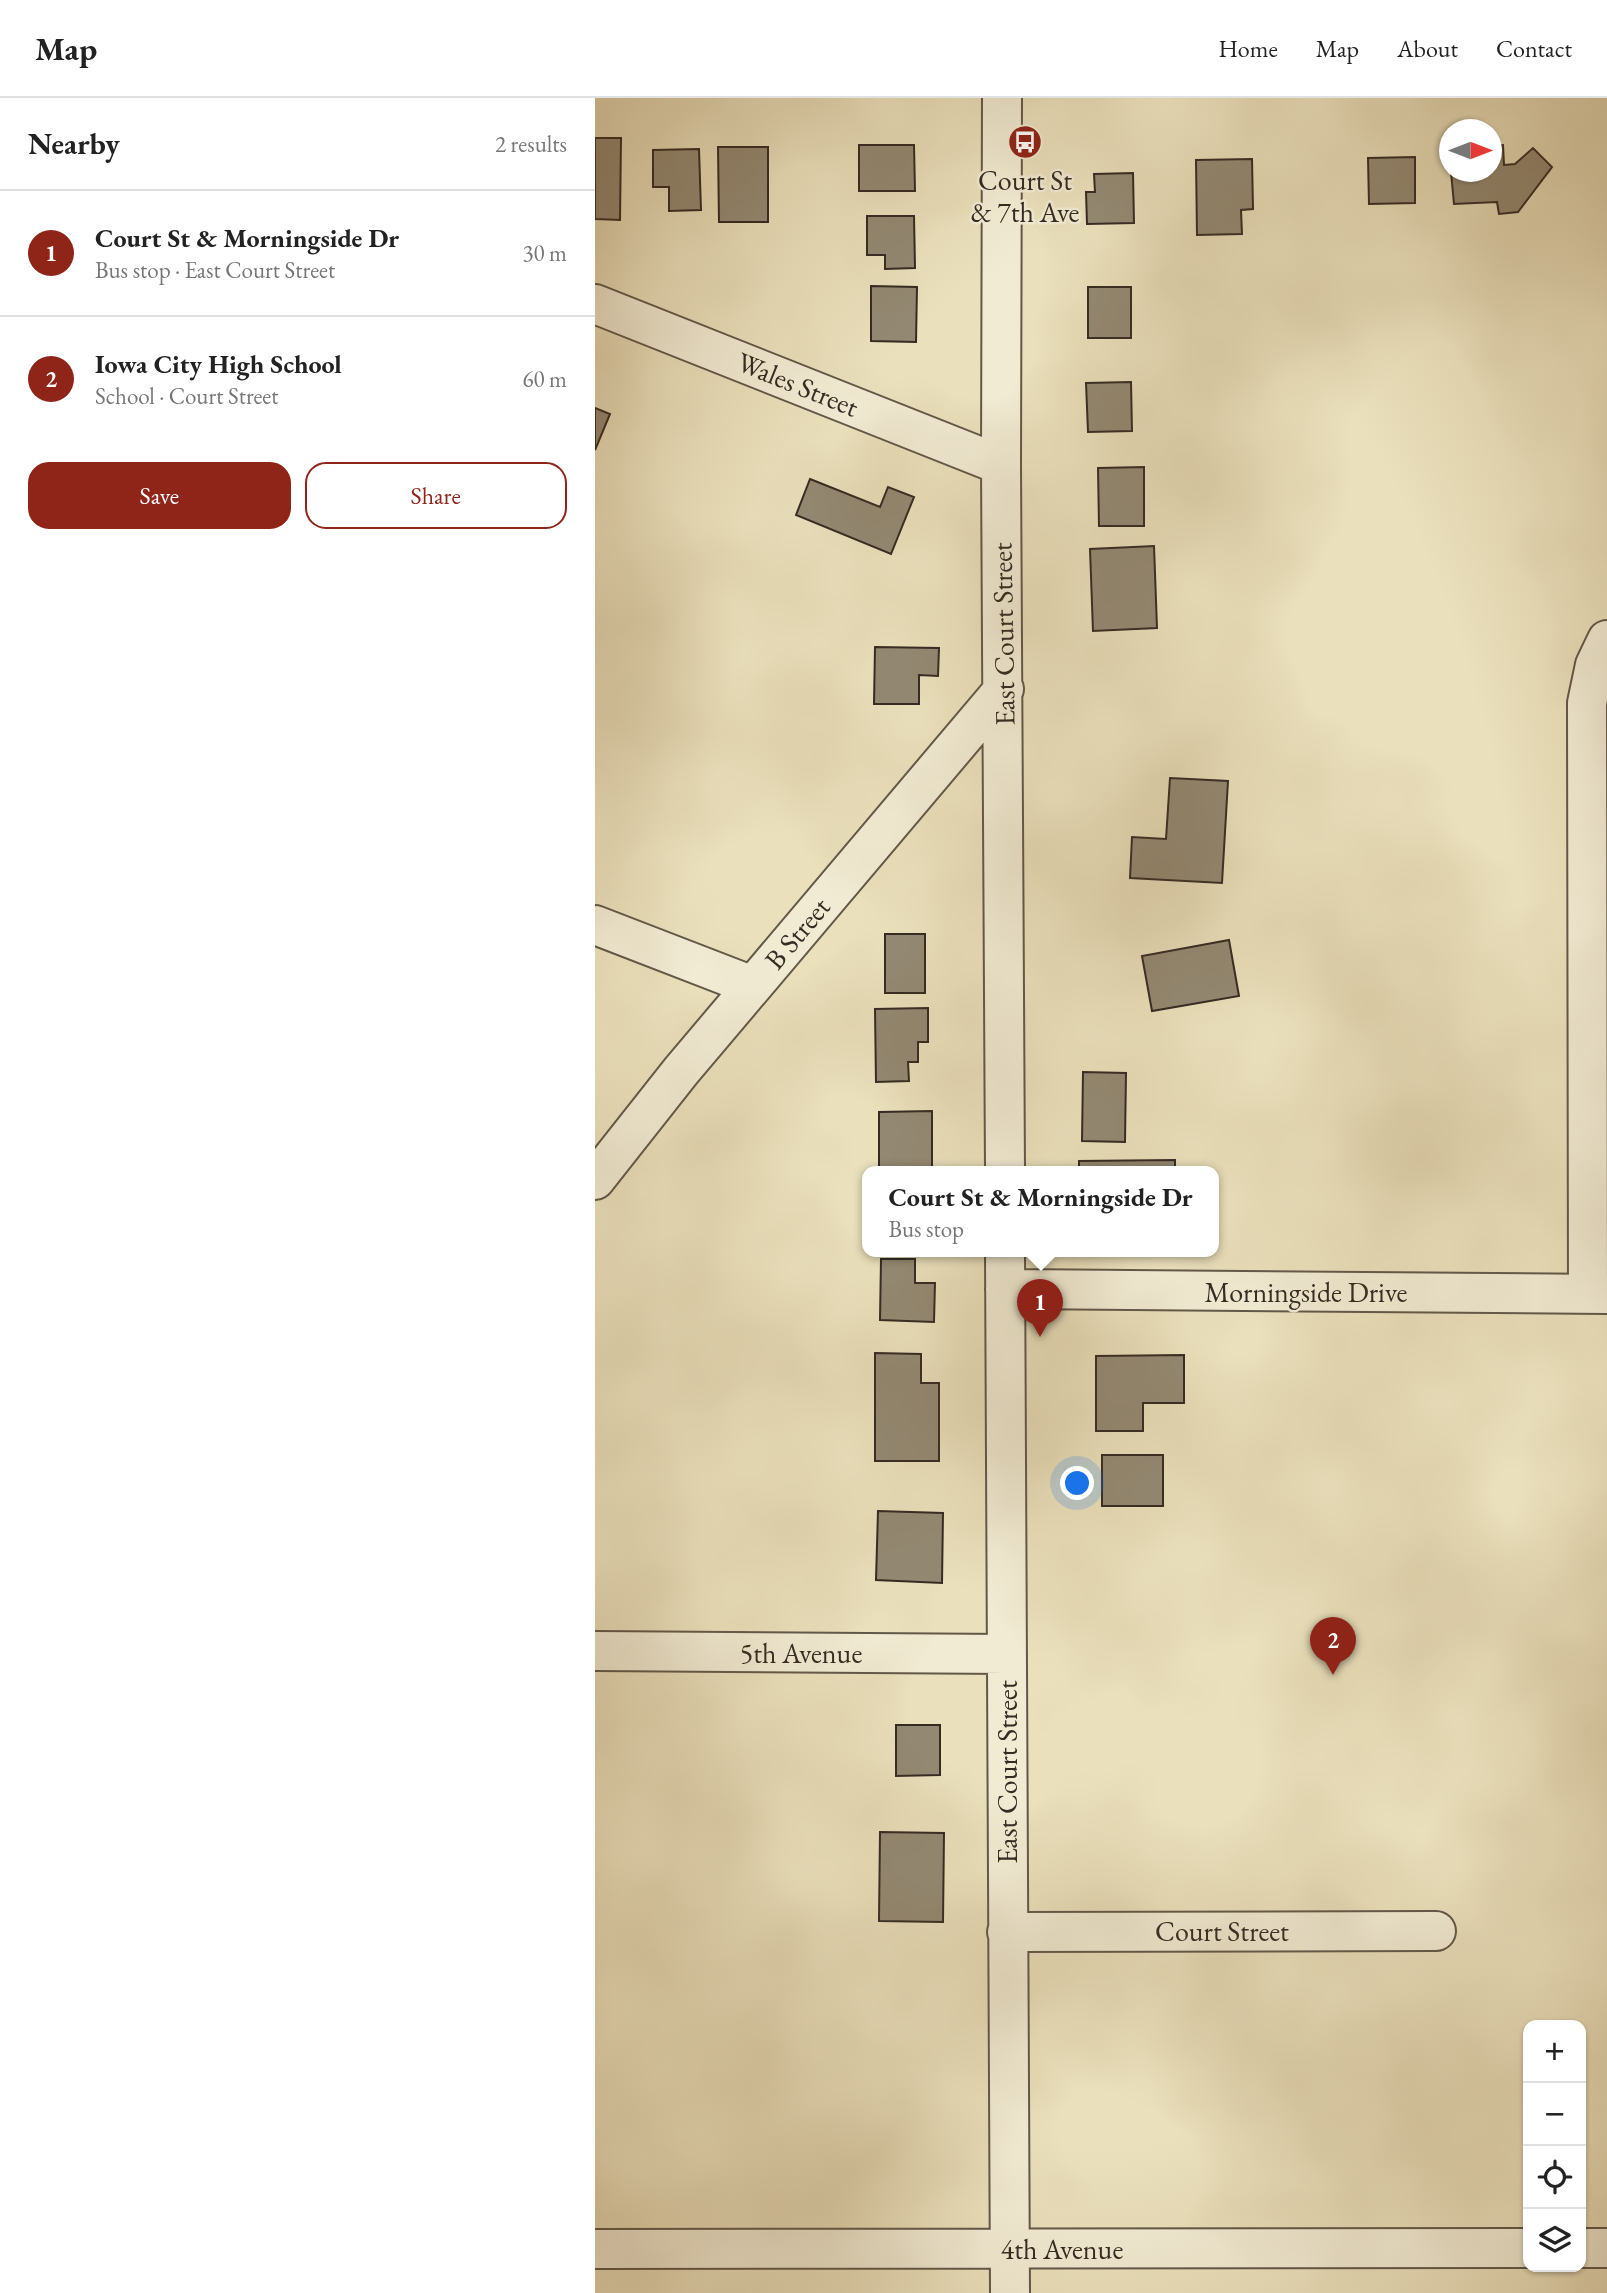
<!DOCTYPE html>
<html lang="en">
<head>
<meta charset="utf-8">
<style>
	body { margin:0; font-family:"EB Garamond",serif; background:#f6f6f6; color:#222 }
	.controls { position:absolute; right:21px; bottom:21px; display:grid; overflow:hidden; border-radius:14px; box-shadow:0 2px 5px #0004 }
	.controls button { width:63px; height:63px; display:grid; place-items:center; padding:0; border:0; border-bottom:2px solid #e0e0e0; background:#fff; color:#222; font:35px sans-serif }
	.compass { position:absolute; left:844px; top:21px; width:63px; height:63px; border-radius:50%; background:#fff; box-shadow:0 2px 5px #0004; rotate:90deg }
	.you { position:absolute; left:483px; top:1386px; width:24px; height:24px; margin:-18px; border:5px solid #fff; border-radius:50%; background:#1a73e8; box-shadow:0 0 0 10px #1a73e833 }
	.badge { display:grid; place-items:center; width:46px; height:46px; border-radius:50%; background:#8f2418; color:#fff; font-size:23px; font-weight:700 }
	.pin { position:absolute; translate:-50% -58px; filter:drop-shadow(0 2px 4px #0008) }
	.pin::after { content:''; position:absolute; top:37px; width:24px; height:21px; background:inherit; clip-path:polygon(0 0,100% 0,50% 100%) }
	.popup { position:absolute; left:267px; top:1068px; width:357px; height:91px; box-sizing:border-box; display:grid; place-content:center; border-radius:14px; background:#fff; filter:drop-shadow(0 2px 5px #0005); font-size:23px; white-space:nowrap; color:#767676 }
	.popup b { font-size:26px; color:#222 }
	.popup::after { content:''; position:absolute; left:50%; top:100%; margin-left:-14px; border:14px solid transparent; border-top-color:#fff }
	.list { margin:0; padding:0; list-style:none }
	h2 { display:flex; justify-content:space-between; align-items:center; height:91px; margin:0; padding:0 28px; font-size:30px }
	h2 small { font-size:23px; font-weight:400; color:#767676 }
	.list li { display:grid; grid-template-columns:46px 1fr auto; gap:21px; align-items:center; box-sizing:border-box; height:126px; padding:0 28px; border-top:2px solid #e0e0e0 }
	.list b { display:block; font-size:26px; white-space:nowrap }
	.list p { margin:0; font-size:23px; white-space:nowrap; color:#767676 }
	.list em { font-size:23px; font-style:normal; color:#767676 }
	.actions { display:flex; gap:14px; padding:21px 28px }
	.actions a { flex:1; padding:16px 0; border:2px solid #8f2418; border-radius:21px; text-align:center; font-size:24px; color:#8f2418 }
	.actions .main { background:#8f2418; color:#fff }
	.icon { flex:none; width:38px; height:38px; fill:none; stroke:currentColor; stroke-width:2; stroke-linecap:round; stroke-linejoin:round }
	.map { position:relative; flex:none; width:1012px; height:2195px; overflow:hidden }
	header { display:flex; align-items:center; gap:42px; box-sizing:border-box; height:98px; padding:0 35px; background:#fff; border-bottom:2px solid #e0e0e0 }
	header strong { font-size:33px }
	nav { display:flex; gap:38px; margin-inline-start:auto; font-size:24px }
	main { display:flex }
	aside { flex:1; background:#fff }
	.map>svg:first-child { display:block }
</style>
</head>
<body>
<header>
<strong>Map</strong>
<nav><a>Home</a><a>Map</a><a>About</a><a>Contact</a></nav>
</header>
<main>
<aside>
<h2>Nearby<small>2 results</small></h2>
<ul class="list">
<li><span class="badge">1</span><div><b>Court St &amp; Morningside Dr</b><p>Bus stop · East Court Street</p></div><em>30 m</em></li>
<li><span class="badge">2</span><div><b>Iowa City High School</b><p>School · Court Street</p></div><em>60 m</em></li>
</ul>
<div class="actions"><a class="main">Save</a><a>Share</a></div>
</aside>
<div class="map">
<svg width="1012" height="2195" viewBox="0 0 1012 2195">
	<rect width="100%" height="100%" fill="#eae0bc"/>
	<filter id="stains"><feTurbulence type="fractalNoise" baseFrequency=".00286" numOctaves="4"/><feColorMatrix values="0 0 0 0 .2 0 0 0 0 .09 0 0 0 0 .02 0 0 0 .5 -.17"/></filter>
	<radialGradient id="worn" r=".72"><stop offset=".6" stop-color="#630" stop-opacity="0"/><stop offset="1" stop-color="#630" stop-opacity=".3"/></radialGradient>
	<!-- building -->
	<path fill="#938973" stroke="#352b23" stroke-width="2" d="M0,40H26L25,122L0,121Z
		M264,47H319L320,93H264Z
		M908,47L909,67L920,66L938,50L957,69L923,114L904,116L902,104L859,106L856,74H897V48Z
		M123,49H173V124H124Z
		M104,51L106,112L74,113V89H58V52Z
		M820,59V105L774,106L773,60Z
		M657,61L658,111L646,112L647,136L602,137L601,62Z
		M538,75L539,125L492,126L491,94H500L499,76Z
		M272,118H319L320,170L290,171V157H272Z
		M276,188L322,189L321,244L276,243Z
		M493,189H536V240H493Z
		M536,284L537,333L493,334L491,285Z
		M0,310L15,316L0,352Z
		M549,369V428H504L503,370Z
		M215,381L285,409L293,389L319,399L296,456L201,417Z
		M559,448L562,530L498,533L495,451Z
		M280,549L344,550L343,578L324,577V606H279Z
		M575,680L633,683L627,785L535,780L537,739L571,741Z
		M290,836H330V895H290Z
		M634,842L644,898L557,913L547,858Z
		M333,910V944H323V964H313L314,983L281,984L280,911Z
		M488,974L531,975L530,1044L487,1043Z
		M337,1013V1072L284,1073V1014Z
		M580,1062V1073H484V1063Z
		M286,1161H320V1185H340L339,1224L285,1222Z
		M280,1255L326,1256V1285H344V1363H280Z
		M589,1257V1305H548V1333H501V1258Z
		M507,1357H568V1408H507Z
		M283,1413L348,1415L347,1485L281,1482Z
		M301,1627H345V1677L301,1678Z
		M285,1734L349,1735L348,1824L284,1823Z"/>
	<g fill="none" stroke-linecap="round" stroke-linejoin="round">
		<!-- minor casing -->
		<g stroke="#625849" stroke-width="42">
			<path id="minor" d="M407,0L406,367L410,1073
				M0,206L406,367
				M0,827L158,888
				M0,1082L86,973L409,591
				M410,1153L415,2195
				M410,1191L1012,1196
				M993,1196L992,605L1000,567L1012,542
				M0,1553L412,1556
				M412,1834L841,1833
				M986,2150H1012
				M0,2151L933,2150"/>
		</g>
		<!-- minor -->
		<use href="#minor" stroke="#f1ebd3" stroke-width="38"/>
	</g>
	<!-- icons -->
	<defs>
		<g id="bus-disc" transform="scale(1.75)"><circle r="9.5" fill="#8f2418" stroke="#f1ebd3"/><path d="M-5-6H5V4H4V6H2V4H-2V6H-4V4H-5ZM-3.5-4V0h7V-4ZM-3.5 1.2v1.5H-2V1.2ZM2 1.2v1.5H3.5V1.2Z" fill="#fff"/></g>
	</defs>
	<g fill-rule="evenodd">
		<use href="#bus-disc" x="430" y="44"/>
	</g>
	<g text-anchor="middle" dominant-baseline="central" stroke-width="5" stroke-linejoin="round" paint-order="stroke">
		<!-- poi labels -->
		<g font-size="28" fill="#352b23" stroke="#f1ebd3">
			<text x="430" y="82">Court St<tspan x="430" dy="32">&amp; 7th Ave</tspan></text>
		</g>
		<!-- street labels -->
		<g font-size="28" fill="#352b23" stroke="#f1ebd3">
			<text transform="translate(203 286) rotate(22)">Wales Street</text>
			<text transform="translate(408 536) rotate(-91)">East Court Street</text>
			<text transform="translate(202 835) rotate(-50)">B Street</text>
			<text x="711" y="1194">Morningside Drive</text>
			<text x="206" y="1555">5th Avenue</text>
			<text transform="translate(412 1674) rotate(-90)">East Court Street</text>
			<text x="627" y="1833">Court Street</text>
			<text x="467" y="2151">4th Avenue</text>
		</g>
	</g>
	<rect width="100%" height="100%" filter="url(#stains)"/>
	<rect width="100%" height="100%" fill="url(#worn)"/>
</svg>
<div class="controls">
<button>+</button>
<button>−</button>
<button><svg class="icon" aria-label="locate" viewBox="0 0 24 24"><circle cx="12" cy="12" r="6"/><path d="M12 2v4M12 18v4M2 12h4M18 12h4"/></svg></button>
<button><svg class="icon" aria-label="layers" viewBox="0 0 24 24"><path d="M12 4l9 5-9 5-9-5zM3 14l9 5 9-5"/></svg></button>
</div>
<svg class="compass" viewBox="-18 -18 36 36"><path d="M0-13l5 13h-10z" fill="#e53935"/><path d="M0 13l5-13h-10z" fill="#767676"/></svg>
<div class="you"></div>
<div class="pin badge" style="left:445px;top:1239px">1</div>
<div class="popup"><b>Court St &amp; Morningside Dr</b>Bus stop</div>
<div class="pin badge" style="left:738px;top:1577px">2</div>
</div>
</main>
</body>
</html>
